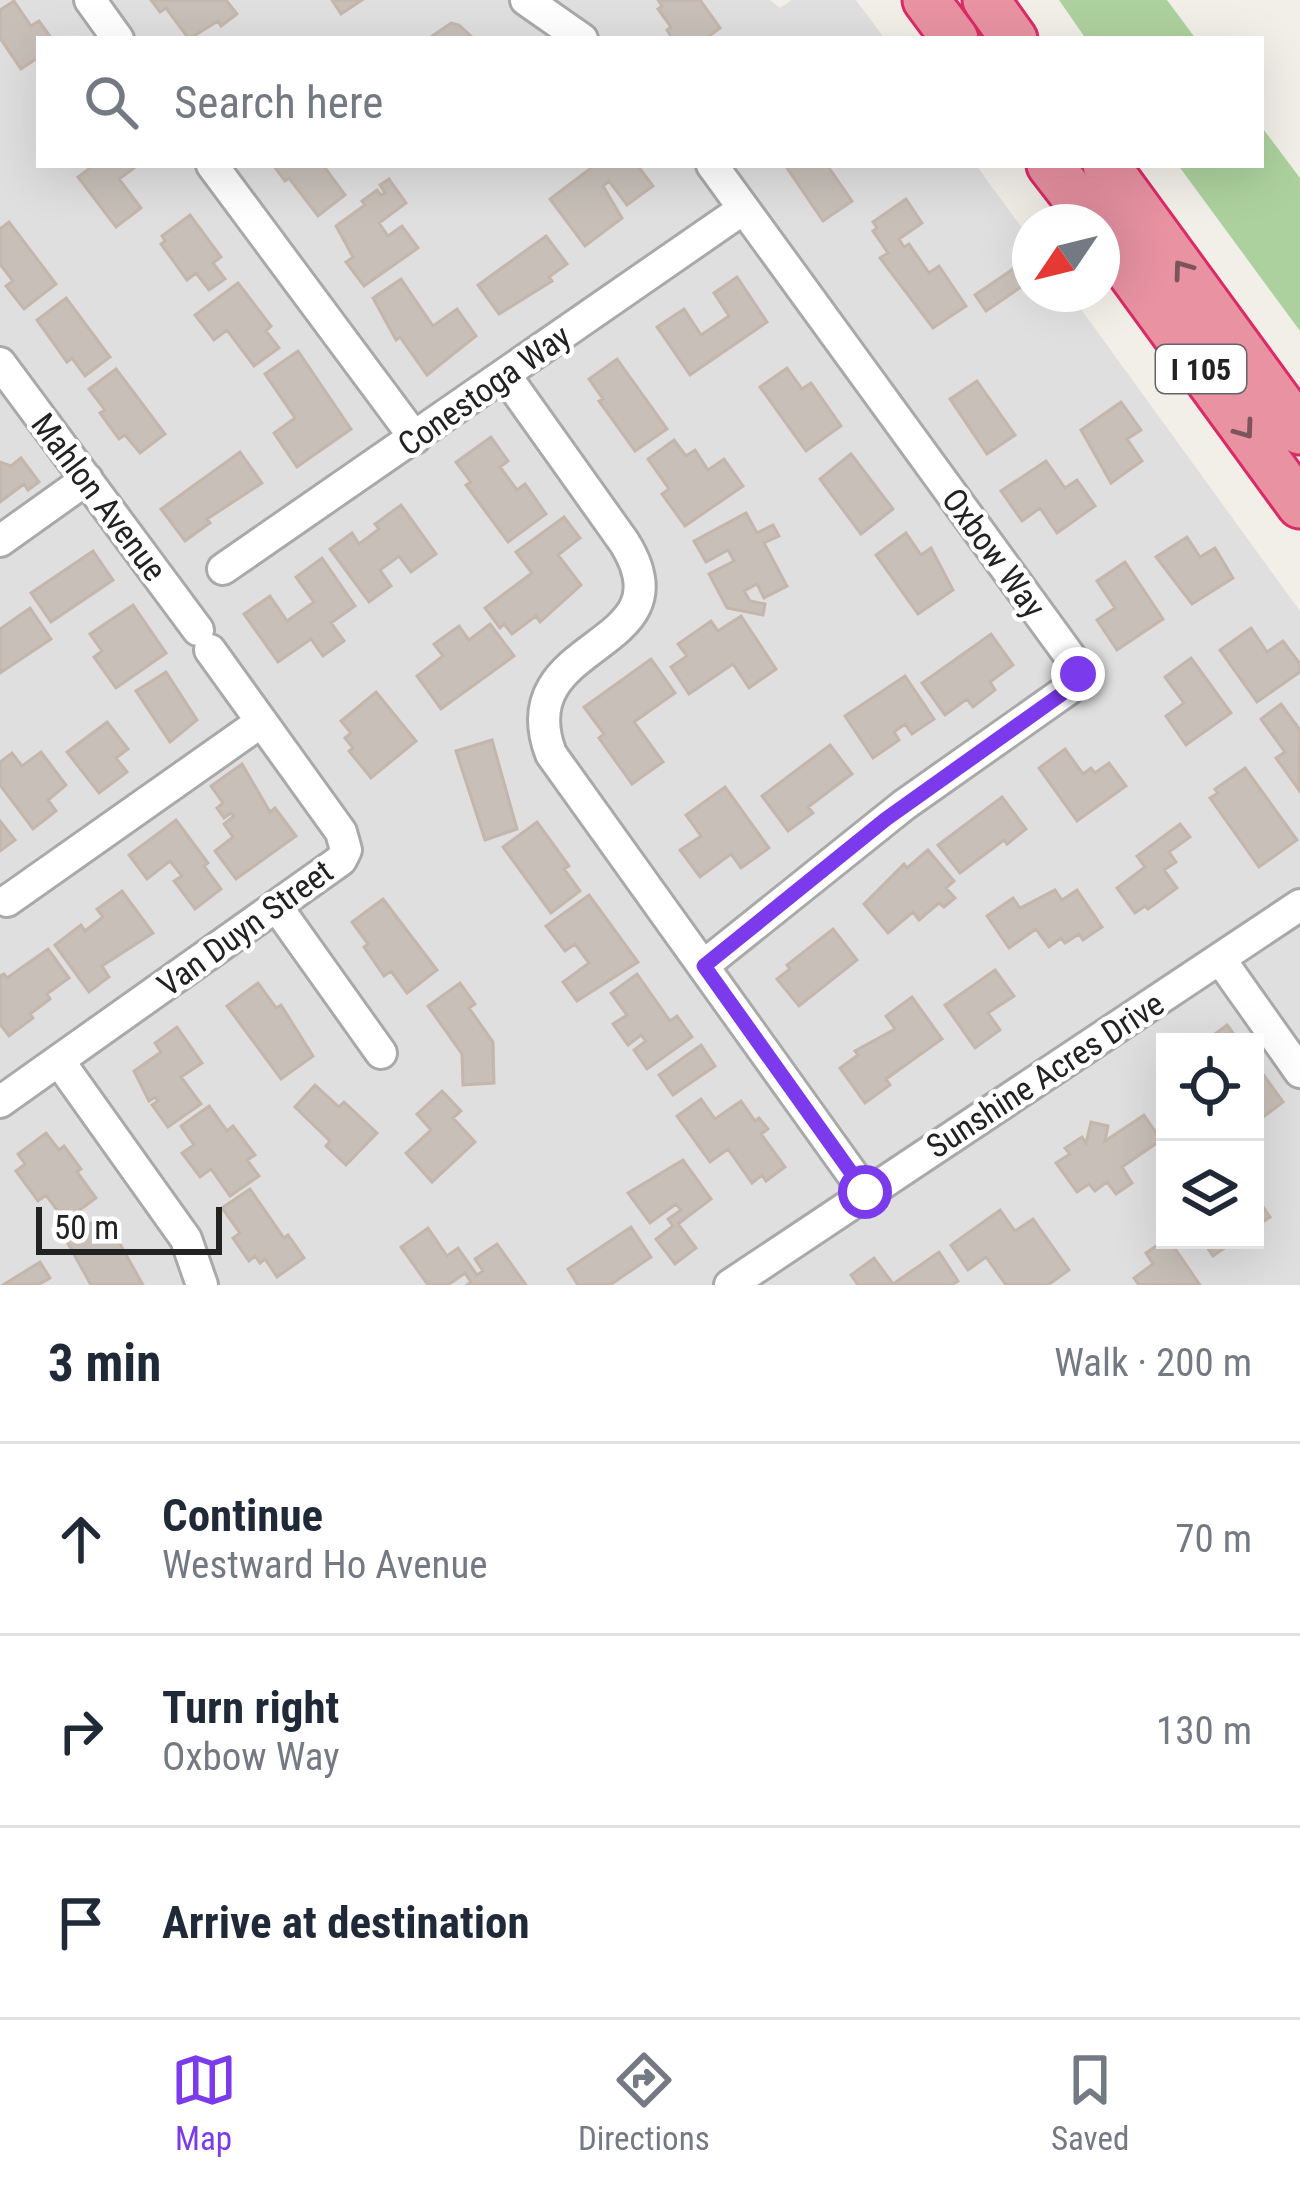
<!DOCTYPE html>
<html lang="en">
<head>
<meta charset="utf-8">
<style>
	body { margin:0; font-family:"Roboto Condensed",sans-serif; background:#f6f6f7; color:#1f2937 }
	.controls { position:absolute; right:36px; bottom:36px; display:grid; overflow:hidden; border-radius:0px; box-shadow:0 12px 48px #0002 }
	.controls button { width:108px; height:108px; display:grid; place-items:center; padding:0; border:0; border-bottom:3px solid #e0e1e3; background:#fff; color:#1f2937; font:60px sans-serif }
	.compass { position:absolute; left:1012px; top:204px; width:108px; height:108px; border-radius:50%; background:#fff; box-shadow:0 12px 48px #0002; rotate:235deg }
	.scale { position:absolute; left:36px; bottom:30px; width:186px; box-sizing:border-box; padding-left:12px; border:6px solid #222; border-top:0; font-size:33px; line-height:42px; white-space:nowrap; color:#222; -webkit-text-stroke:9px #fff; paint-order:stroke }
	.stop { position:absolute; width:36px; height:36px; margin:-27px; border:9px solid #7c3aed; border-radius:50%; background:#fff }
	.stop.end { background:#7c3aed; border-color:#fff; box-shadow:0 3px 12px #0008 }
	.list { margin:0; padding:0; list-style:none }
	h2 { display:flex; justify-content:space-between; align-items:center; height:156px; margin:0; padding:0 48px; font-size:51px }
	h2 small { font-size:39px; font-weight:400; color:#747a83 }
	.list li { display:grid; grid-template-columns:78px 1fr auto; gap:36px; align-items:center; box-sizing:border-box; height:192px; padding:0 48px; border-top:3px solid #e0e1e3 }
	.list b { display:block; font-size:45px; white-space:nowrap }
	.list p { margin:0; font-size:39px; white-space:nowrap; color:#747a83 }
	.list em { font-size:39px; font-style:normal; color:#747a83 }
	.icon { flex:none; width:66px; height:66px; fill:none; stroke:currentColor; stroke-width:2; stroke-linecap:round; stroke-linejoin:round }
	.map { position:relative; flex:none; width:1300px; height:1285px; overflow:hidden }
	.search { position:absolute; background:#fff; box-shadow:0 12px 48px #0002; left:36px; right:36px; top:36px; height:132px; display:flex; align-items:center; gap:30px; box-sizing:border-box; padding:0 42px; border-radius:0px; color:#747a83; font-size:45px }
	.sheet { height:732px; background:#fff }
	nav { display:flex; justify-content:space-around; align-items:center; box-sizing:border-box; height:168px; border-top:3px solid #e0e1e3; background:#fff; font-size:33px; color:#747a83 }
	nav a { display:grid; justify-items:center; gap:6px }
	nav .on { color:#7c3aed }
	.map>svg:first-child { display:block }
</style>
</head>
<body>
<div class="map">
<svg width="1300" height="1285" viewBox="0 0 1300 1285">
	<rect width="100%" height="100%" fill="#f2efe9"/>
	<!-- residential -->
	<path fill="#e0dfdf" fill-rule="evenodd" d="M0,0H770L780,8L792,0H856L885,39H39V165H976L1030,239V294H1070L1300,611V1285H0ZM1165,1042H1255V1240H1165Z"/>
	<!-- forest -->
	<path fill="#add19e" d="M1059,0H1167L1196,39H1086Z
		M1261,126L1300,178V331L1178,165H1261Z"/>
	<!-- building -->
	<path fill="#c7bfb8" stroke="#c4b6ab" stroke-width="3" d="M151,0H226L237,14L221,26L218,21L189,39L166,8L160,12Z
		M332,0H362L341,14Z
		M658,0H700L720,28L705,39H673L667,30L671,27L658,9L662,6Z
		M14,1L31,26L39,21L52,39H39V57L21,69L0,38V10Z
		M451,23L459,25L474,39H428Z
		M94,165H138L119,179L141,208L116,227L78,177Z
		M273,165H323L345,195L318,216L289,178L285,181Z
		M595,165H637L653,186L627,205L609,181L603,186L622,218L585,246L550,199Z
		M785,165H827L852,201L823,221Z
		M389,179L406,203L379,223L388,236L402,226L418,248L364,286L346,262L353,257L336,226L365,205L362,201L377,190L381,195L385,193L380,185Z
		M906,199L922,223L899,239L904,247L909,244L929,273L939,266L966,306L933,328L880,258L888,253L873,231L877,228L873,222Z
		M190,215L221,257L213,263L225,279L209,290L196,273L187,280L161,244L165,241L162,236Z
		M9,222L56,284L24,309L6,286L13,281L0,264V229Z
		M546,236L567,264L549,277L552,281L499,314L478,285Z
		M1013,269L1024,285L986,311L975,295Z
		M737,277L767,322L690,375L657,327L684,309L701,335L729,316L714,293Z
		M401,279L433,326L457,309L476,336L427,375L400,337L396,340L373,298Z
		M238,283L271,326L266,331L279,348L254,366L227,330L214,340L195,315Z
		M66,298L110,357L85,376L72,358L67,362L37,320Z
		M298,351L351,429L297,467L274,433L295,418L265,374Z
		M617,359L667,429L635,451L599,401L603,399L589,379Z
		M787,368L802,389L811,383L841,426L806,451L760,387Z
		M116,369L165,434L140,453L125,435L119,439L100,413L105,410L89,389Z
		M977,381L1015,435L987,454L950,399Z
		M1121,402L1141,430L1127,439L1142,461L1111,483L1081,430Z
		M491,437L508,461L500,467L517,490L525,484L546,514L508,542L466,485L471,482L456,462Z
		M674,440L686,456L695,450L708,470L724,459L743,486L685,526L662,494L669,489L648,459Z
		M240,452L262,483L207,519L210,523L185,541L161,509Z
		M851,454L893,509L861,534L820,479Z
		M21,458L39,482L28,490L24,484L0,502V462L11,466Z
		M1046,461L1065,488L1077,480L1095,506L1057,533L1040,508L1022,521L1001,491Z
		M401,505L436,554L411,572L399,556L380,570L391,586L369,602L330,549L352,533L359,544L379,529L375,524Z
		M746,513L757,533L773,525L779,536L764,543L787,586L764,598L757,584L744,591L750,601L765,604L763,615L727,608L709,574L734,561L728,550L706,562L694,541Z
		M564,517L580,538L558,555L581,585L540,622L536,616L512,634L504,624L500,628L485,608L532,573L516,552Z
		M906,533L921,555L931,548L953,590L918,614L876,555Z
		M1187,537L1200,557L1215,548L1233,578L1192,604L1156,557Z
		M93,551L113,580L51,622L31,593Z
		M322,558L355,606L331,623L344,641L323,656L311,639L278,662L244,614L270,596L287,621L314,602L296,577Z
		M1125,562L1163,619L1117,650L1097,620L1115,608L1097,581Z
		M133,605L166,653L116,688L94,657L102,651L90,634Z
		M30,608L51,639L0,673V629Z
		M741,616L776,669L749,688L733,664L689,694L671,667L687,656L678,644L711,621L718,631Z
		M490,624L514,656L441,709L417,676L443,656L434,644L459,626L469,640Z
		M1251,628L1267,652L1283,641L1300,664V672L1257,702L1220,650Z
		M991,634L1013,665L990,682L995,690L973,707L967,699L945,715L922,683Z
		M1191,658L1231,713L1186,745L1166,716L1184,703L1165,677Z
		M651,659L675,693L634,722L663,762L632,784L599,738L604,734L584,707Z
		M166,672L197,720L170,742L136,691Z
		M905,676L934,719L912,734L905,724L894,732L899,740L873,758L845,716Z
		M376,692L416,741L371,778L349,751L353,748L345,738L351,733L341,721Z
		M1281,704L1300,730L1299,790L1276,758L1285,752L1261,719Z
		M107,722L128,749L116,758L127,772L99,793L67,752Z
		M492,740L517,829L485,840L456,751Z
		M830,745L852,774L808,807L813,813L788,831L762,796Z
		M1065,749L1083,774L1091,768L1095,773L1109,763L1126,786L1077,821L1039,768Z
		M41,752L66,785L48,800L56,811L33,829L0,785V762L12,753L22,766Z
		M242,764L270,812L275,808L296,836L236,879L215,851L233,837L224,824L234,816L231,813L224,818L217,808L223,803L211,786Z
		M1245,768L1297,840L1259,867L1210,798L1218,793L1215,789Z
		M725,787L769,848L741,868L731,854L700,877L680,850L701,836L686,815Z
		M1002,797L1026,829L1007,844L1004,840L960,873L938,845Z
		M176,820L208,863L204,866L221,889L195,909L174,881L182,876L170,861L147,879L129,855Z
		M0,821L15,840L0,851Z
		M537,822L569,866L564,869L580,891L551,913L503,847Z
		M1180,824L1190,837L1169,852L1176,862L1164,870L1177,888L1148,909L1145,906L1135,913L1117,888L1145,867L1137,856Z
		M928,850L954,881L946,888L955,898L944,907L939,903L919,920L913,912L888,933L864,904L904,864L907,868Z
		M1055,890L1062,900L1077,890L1102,927L1083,940L1079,934L1065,943L1061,938L1049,947L1036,929L1009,948L987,916L1013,898L1020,908Z
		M122,891L153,933L102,966L109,977L89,992L55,945L81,925L85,931L103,917L97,909Z
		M589,895L638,962L577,1001L563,982L589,963L575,944L565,951L546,926Z
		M383,899L437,970L407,993L391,971L384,976L364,947L368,944L352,922Z
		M833,929L857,960L799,1006L777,979L790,969L787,965Z
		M48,949L69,978L47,994L50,999L30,1014L33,1018L9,1036L0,1024V976L4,974L7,978Z
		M995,970L1014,996L988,1013L1000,1030L975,1048L945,1005Z
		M637,974L670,1021L677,1016L692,1037L647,1069L634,1050L646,1041L641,1035L628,1045L613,1024L627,1015L611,993Z
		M258,983L276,1008L281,1005L313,1056L281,1079L227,1006Z
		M460,983L475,1004L469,1008L493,1042L494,1083L463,1085L462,1054L428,1006Z
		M912,997L942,1039L886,1079L890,1085L865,1103L840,1068L858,1055L855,1051L895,1029L886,1016Z
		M1227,1025L1240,1042H1204Z
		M177,1027L202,1063L181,1077L201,1104L168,1127L152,1105L158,1101L155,1097L149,1101L134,1071L161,1052L155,1043Z
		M701,1045L715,1066L673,1095L659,1075Z
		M1255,1063L1283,1102L1263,1117L1255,1106Z
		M315,1085L339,1107L344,1102L377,1133L346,1165L326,1146L330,1141L295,1107Z
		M442,1091L461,1111L453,1118L475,1142L432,1182L406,1153L431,1130L417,1114Z
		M701,1099L715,1119L741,1101L755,1121L759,1118L768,1129L761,1134L785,1167L766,1181L762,1175L752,1183L728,1149L710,1162L677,1116Z
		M209,1106L227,1131L233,1126L255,1155L247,1160L259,1176L230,1196L211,1169L200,1177L182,1153L194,1145L181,1126Z
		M1144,1115L1161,1140L1122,1167L1132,1183L1116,1194L1107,1182L1095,1191L1089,1184L1077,1192L1056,1163L1070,1154L1065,1148L1082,1137L1086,1143L1091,1122L1108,1126L1105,1141Z
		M46,1133L59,1150L64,1146L81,1169L77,1172L96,1198L65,1221L46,1195L38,1201L16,1171L25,1164L18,1154Z
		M683,1160L711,1199L678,1224L696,1248L675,1264L656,1239L673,1226L668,1219L681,1210L676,1204L650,1223L628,1193Z
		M250,1189L284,1238L288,1235L304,1258L277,1277L265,1259L260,1263L255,1256L249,1261L233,1238L240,1233L222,1208Z
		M1255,1195L1270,1217L1255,1227Z
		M1000,1210L1015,1231L1033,1219L1069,1270L1048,1285H1006L986,1257L968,1270L951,1245Z
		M96,1220L110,1241L116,1237L143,1285H91L66,1240Z
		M631,1227L651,1257L610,1285H578L568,1269Z
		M428,1228L447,1256L458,1248L477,1275L483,1271L475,1259L497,1244L526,1285H467L471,1282L465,1273L448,1285H428L401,1247Z
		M1165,1240H1169L1200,1285H1139L1134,1278L1153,1264L1146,1253Z
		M1202,1240H1236L1213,1256Z
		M939,1252L958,1281L952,1285H858L851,1275L874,1258L893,1284Z
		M40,1262L50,1278L38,1285H3Z"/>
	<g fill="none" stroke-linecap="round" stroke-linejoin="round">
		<!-- minor casing -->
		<g stroke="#a9a9a9" stroke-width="36">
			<path id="minor" d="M90,0L118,39
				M526,0L582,39
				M212,165L415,438
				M0,363L198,630
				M505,375L624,542C694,653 506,636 551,754L865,1192
				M0,541L87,479
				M223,569L743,209
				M7,901L261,722
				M277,907L381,1053
				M1220,959L1300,1072
				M703,966L904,805L1070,688L1078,674L1069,655L712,165
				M59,1061L186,1239L202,1285
				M0,1102L341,860L346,850L341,832L210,650
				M730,1285L1300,905"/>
		</g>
		<!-- highway casing -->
		<g stroke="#dc2a67" stroke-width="51">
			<path id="highway" d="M926,0L955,39
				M986,0L1014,39
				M1050,165L1094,222
				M1106,165L1300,431
				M1102,234L1300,505"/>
		</g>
		<!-- minor -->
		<use href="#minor" stroke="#fff" stroke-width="30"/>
		<!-- highway -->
		<use href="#highway" stroke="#e892a2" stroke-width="45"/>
	</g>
	<!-- one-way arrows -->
	<defs><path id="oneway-chevron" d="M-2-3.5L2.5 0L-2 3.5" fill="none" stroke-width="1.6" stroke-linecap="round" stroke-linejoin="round" transform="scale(3)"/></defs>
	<g stroke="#7b545c">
		<use href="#oneway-chevron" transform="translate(1182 269) rotate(-126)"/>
		<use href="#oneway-chevron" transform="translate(1245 430) rotate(54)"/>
	</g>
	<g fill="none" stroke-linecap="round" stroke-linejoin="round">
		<!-- route -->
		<path stroke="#7c3aed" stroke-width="15" d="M865,1192L704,966L886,819L1070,688L1078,674"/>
	</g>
	<g text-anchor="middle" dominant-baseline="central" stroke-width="9" stroke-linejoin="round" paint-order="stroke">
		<!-- shield labels -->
		<rect fill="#fff" stroke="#646464" stroke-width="3" x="1156" y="345" width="90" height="48" rx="9"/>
		<g font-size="30" font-weight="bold" fill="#222">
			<text x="1201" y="369">I 105</text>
		</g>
		<!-- street labels -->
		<g font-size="33" fill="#222" stroke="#fff">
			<text transform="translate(484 390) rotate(-35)">Conestoga Way</text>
			<text transform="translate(99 497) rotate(53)">Mahlon Avenue</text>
			<text transform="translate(994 553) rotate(54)">Oxbow Way</text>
			<text transform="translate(245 928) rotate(-36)">Van Duyn Street</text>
			<text transform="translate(1045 1075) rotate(-33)">Sunshine Acres Drive</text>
		</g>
	</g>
</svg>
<div class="controls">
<button><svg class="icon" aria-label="locate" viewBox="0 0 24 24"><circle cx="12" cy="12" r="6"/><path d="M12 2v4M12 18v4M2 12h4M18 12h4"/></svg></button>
<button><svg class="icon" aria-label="layers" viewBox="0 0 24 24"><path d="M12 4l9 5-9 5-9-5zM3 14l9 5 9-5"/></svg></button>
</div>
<svg class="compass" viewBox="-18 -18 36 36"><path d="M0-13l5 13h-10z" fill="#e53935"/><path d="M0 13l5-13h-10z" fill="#747a83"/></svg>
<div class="scale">50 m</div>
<div class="stop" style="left:865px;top:1192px"></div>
<div class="stop end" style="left:1078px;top:674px"></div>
<div class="search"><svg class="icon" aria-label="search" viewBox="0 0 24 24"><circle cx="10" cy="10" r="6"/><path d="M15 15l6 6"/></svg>Search here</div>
</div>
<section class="sheet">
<h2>3 min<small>Walk · 200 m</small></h2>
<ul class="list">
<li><svg class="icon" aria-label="ahead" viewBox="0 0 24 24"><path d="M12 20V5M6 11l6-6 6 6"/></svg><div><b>Continue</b><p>Westward Ho Avenue</p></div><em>70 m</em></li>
<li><svg class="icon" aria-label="right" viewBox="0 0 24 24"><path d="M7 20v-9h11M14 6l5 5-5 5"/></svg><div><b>Turn right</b><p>Oxbow Way</p></div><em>130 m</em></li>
<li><svg class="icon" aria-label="arrive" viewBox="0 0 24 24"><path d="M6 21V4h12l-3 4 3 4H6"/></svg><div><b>Arrive at destination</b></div></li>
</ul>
</section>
<nav>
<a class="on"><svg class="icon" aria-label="map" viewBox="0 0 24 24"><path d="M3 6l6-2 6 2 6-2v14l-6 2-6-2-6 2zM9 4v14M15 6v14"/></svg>Map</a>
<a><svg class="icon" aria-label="directions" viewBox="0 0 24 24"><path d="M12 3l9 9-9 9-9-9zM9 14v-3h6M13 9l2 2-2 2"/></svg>Directions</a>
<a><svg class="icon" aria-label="saved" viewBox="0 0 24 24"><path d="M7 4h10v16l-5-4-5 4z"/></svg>Saved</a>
</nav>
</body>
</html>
